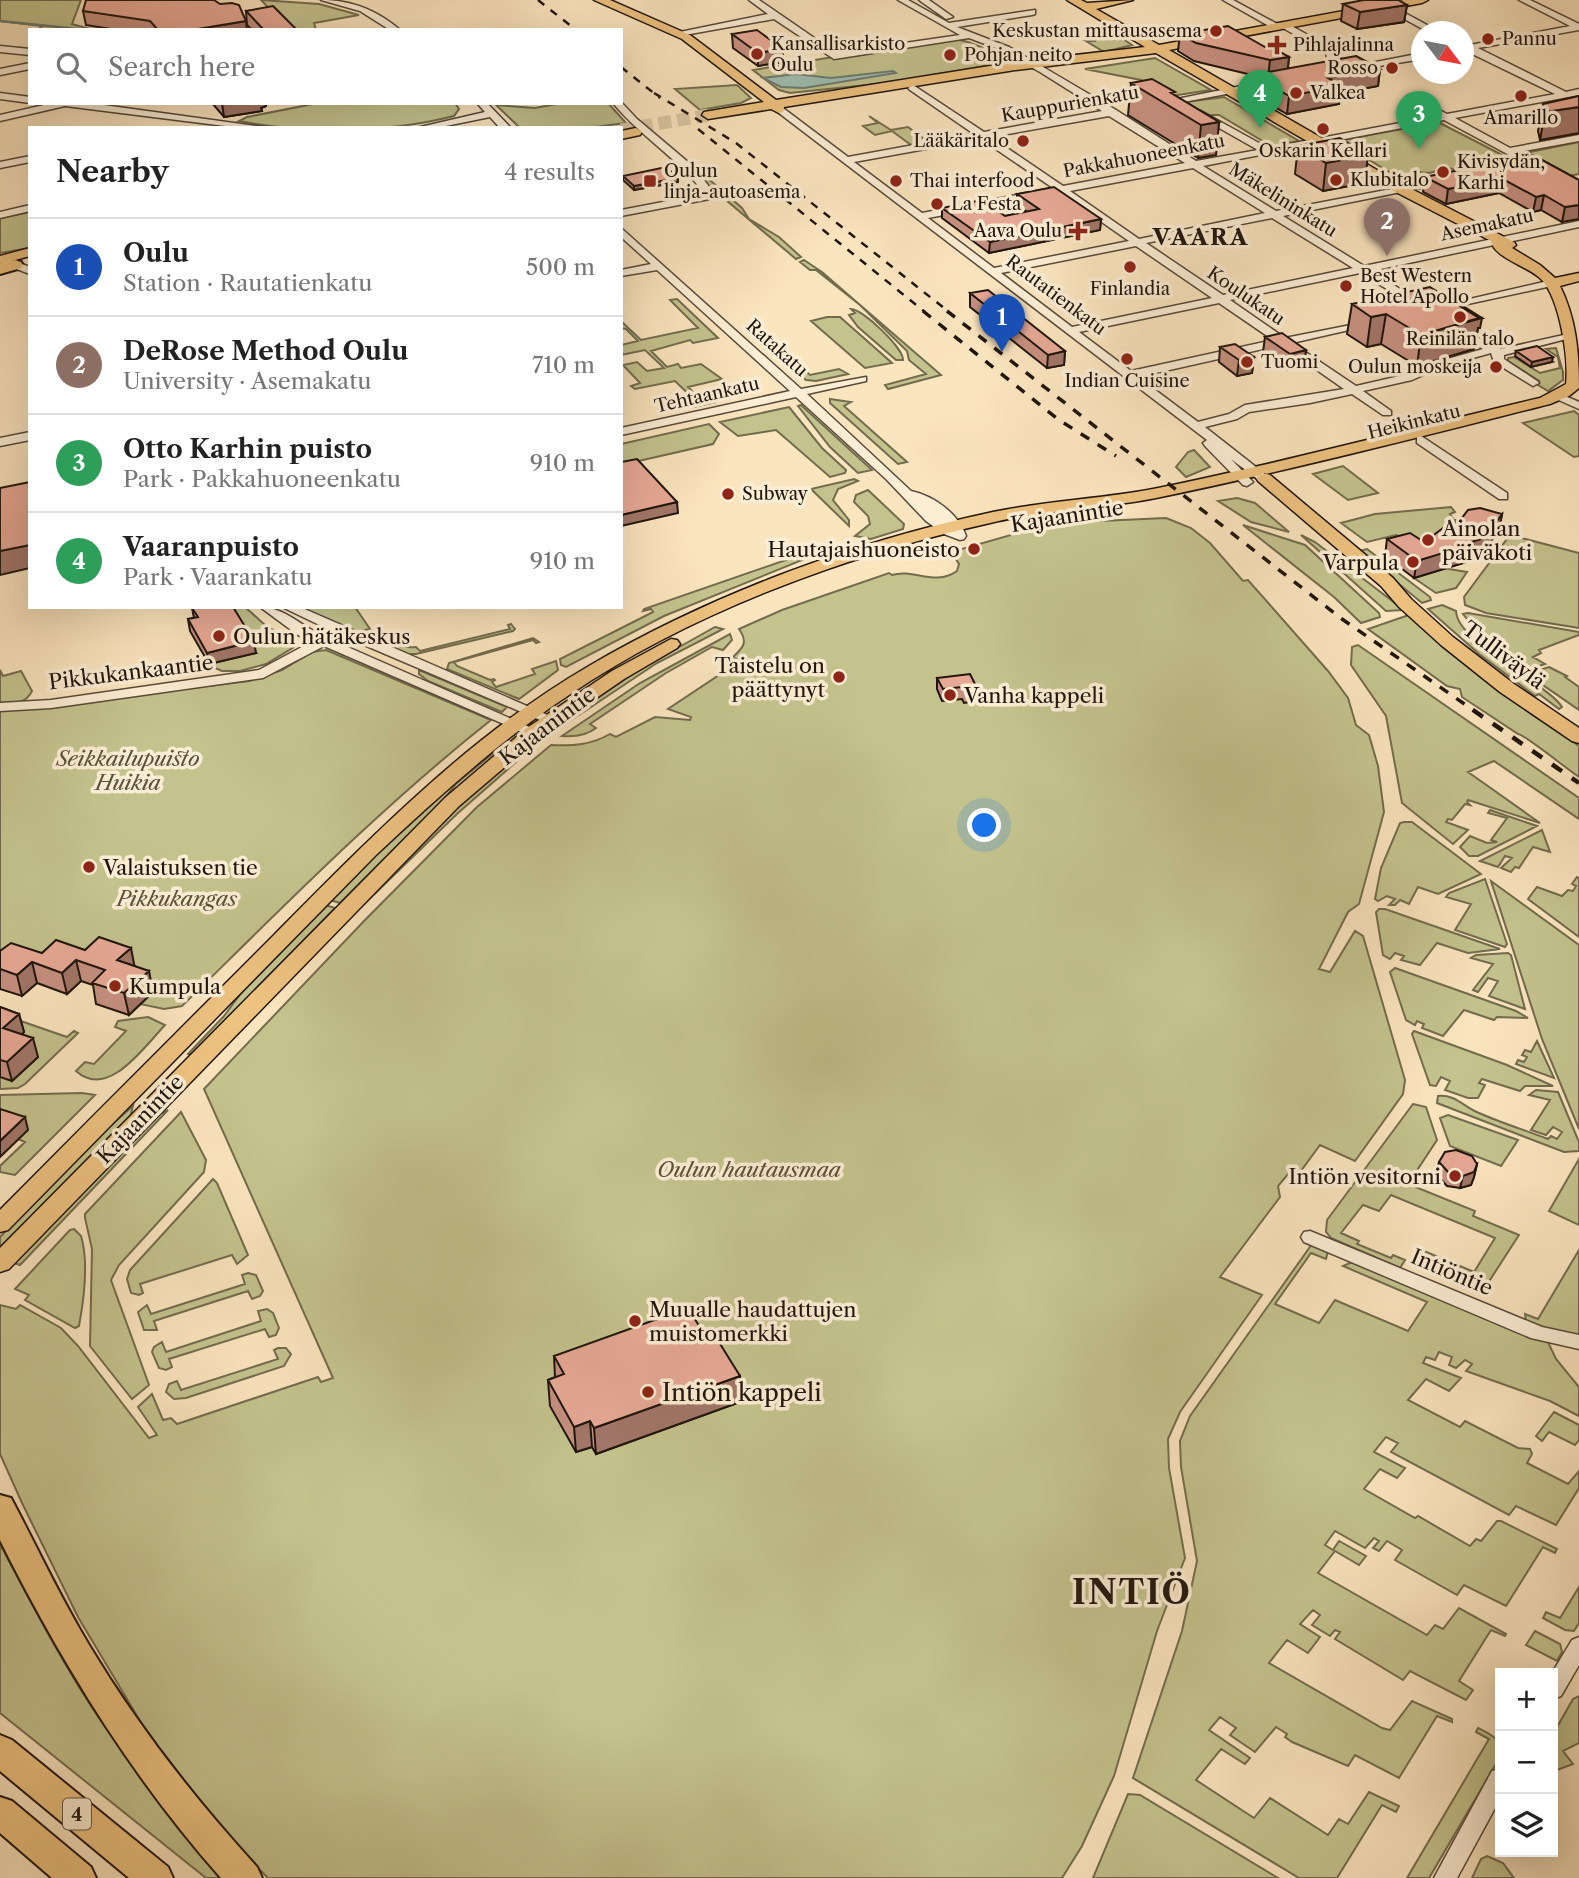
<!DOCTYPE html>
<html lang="en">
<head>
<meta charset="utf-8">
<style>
	body { margin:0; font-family:"Libre Caslon Text",serif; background:#f6f6f6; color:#222 }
	.controls { position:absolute; right:21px; bottom:21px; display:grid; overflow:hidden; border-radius:0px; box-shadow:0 7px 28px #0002 }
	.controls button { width:63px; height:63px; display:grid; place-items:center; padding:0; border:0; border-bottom:2px solid #e0e0e0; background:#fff; color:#222; font:35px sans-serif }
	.compass { position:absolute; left:1411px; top:21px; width:63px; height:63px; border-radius:50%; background:#fff; box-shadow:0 7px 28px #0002; rotate:122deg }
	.you { position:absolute; left:985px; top:826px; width:24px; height:24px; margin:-18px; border:5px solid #fff; border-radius:50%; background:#1a73e8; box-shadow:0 0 0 10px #1a73e833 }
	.badge { display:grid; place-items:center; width:46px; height:46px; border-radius:50%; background:#8f2418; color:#fff; font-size:23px; font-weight:700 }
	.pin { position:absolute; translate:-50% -58px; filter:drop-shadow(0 2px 4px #0008) }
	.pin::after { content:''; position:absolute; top:37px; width:24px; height:21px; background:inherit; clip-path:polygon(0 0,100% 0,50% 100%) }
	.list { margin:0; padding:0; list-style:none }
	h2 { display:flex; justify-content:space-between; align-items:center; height:91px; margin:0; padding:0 28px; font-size:30px }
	h2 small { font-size:23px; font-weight:400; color:#767676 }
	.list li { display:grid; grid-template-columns:46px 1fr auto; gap:21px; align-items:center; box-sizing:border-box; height:98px; padding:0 28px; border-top:2px solid #e0e0e0 }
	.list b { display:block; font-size:26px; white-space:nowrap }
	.list p { margin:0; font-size:23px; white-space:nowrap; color:#767676 }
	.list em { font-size:23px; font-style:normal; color:#767676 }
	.icon { flex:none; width:38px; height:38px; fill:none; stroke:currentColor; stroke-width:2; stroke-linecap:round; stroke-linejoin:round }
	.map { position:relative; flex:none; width:1579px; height:1878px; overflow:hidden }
	.search { position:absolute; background:#fff; box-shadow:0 7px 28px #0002; left:28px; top:28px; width:595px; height:77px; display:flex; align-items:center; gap:18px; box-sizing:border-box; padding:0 24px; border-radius:0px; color:#767676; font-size:26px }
	.panel { position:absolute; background:#fff; box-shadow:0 7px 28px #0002; left:28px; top:126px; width:595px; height:483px; border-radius:0px }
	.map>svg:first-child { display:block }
</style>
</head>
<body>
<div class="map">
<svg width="1579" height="1878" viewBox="0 0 1579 1878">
	<rect width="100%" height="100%" fill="#fbe5bf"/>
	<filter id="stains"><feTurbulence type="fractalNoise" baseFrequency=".00286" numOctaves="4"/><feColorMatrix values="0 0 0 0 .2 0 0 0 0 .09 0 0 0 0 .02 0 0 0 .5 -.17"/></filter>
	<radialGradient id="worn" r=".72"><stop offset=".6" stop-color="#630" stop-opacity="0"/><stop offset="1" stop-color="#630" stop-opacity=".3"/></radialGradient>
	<!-- green -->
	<path fill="#c4c38e" stroke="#726c4e" stroke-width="2" d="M0,0H81L72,24L93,30H38L42,26L0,21Z
		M261,0L319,4L359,15L314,23L316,30H290Z
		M1113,32L1132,45L1104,52L1086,41H1095L1097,38L1092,35Z
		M951,38L968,42L1009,58V62L886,83L790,93L779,90L753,70Z
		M1155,58L1211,90L1171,96L1141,80L1085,69Z
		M737,85L751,98L741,103L700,110L675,89Z
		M1224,97L1299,141L1271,146L1219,115H1207L1186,102Z
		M318,103H455L459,109L454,116C388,133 306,134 239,121L247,117Z
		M562,103H608L626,123L587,128H520L496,105L535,108Z
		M869,116L891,130L908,127L928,142L911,145L892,131L875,135L863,126L878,123Z
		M1438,122L1516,162L1458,172L1450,168L1429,173L1418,172L1412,182L1396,176L1338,141Z
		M1579,142V174L1569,176L1525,153Z
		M697,169L742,208L749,219L779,237L801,257L796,259L714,190L711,191Z
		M30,212V248L0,253V218Z
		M804,260L822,272L941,375L888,389L885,385L926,374L909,360L907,351L860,305L816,270H810L800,262Z
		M677,299L718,338L693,343L690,340L651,351L667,367L678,364L681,368L701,364L722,379L688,387L704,403L716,402L693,407L699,404L675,381L635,389L631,386L640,383L623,365L637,362L647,371L664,368L645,350L621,355V345L638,341L626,329L621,328V321L641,340L698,328L670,300Z
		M851,309C863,309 904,349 903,360H896L858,327L849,315L855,313Z
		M827,317H840L892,363L865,368L811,321Z
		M756,327L810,375L839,369L848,374L816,381L806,380L749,330Z
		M1556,348L1563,372V380L1548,391L1535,383L1539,381L1508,361V358L1514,357L1540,373L1560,368L1558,357L1546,349Z
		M830,399L851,402L844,406L907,462L898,464L830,403Z
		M801,405L872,470L858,473L830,447L798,406Z
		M789,407L822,448L846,470L845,473L830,477L776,430L738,436L720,422Z
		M1574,411L1579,415V456L1574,457L1523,423Z
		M709,424L719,434L713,444L621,465V444Z
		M1194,450L1210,467L1186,477L1176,467L1188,452Z
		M1343,466L1378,493L1348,500L1313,474Z
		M854,479L858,481L838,489L833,500L849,520V526L811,489Z
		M868,490L904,524L903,529L871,539L855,536L870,524L868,516L854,502L856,495Z
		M1237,498L1255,503L1289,532L1251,522L1218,501Z
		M1451,507L1455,512L1450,514L1454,520H1458L1428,548L1396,535L1367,542L1341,523L1375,514Z
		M1166,518L1191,528L1210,543L1243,581L1248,580L1328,671L1348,698L1356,725L1369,735L1378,766L1384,812L1359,904L1348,912L1319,969L1330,972L1355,931L1363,936L1405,1080L1403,1094L1355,1161L1320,1145L1298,1175L1288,1174L1278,1186L1280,1197L1220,1277L1262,1295L1180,1412L1168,1439L1169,1468L1185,1558L1157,1631L1114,1776L1082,1846L1062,1878H268L223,1833L149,1736L78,1617L22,1503L0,1454V1305L16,1309L20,1305L61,1328L78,1346L149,1438L157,1435L138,1407L152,1394L163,1420L171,1418L177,1424L318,1377L321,1382L333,1378L204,1089L365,920L477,807L551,745C573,746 591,745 610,734L616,737L655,717L690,720L691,717L668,709L740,661L733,657C744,647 748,642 739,629L782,610L889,573L892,575C914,568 934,587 957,571L959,564L951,552L1032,529L1100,521Z
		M1243,525L1305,545L1379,613L1380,617L1361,623L1334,597Z
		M1301,535L1315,542L1404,610L1386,611Z
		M1510,535L1579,553V628L1486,613L1465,605L1464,597Z
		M1367,549L1430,597L1431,600L1422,603L1359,551Z
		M809,552L817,554L664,616L566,667L561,665L560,659L653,612L651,609L643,611L644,609Z
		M1443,568L1467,572L1456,588L1436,593L1414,578Z
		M1442,605L1456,611C1457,643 1548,684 1562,707L1559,709L1539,694L1535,696L1479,654L1428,609Z
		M219,607H245L265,625L295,643L294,647L266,664L240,671H222L208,665L204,660H207Z
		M298,607H355L370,629L355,632Z
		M1468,613L1579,632V635L1539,650L1541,653L1533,657L1545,664L1524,671L1482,638L1463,614Z
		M1409,615L1499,690L1579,746V777C1568,770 1524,734 1518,734L1462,697L1460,689L1447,686L1368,629Z
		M511,624L515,629L513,631L416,654H408L366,637L384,634C390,642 405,649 416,647L420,651L510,629L508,625Z
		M715,627L723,629L657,663L552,733L548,732L640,669Z
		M730,634L732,640L723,650L712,647L666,673L590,724L596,728C586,736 574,737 562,736L640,683Z
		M533,638L539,642L536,643L533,640L454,662L457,666L490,680L494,679L495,680L492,682L496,687L535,674L532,669L556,661L558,670L519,699L447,669L449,663Z
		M1358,645L1579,798V819L1494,761L1468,772L1540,823L1468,800L1467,802L1470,805L1465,804L1452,820L1448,819L1446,822L1468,830L1453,844L1402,803L1386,716L1351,665L1352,647Z
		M326,650L491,720C380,808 282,908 182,1006L164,1009L140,1004L152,992L122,981L0,977V711L249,681L282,670L312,652Z
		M1549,667L1567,676L1565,677L1579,687V710L1527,674Z
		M0,670L3,676L21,671L32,691C25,705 14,703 0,703Z
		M419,670L507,707L502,712L428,681L419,674Z
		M499,745L502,746L456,784L442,802L340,903L330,900L395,835Z
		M521,753L524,755L458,813L361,907L458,806Z
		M1490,810L1537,826L1478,856H1469L1460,847L1470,836L1487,843L1497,842L1491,840L1507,818L1488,813Z
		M1404,822H1412L1481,874L1438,894L1418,887L1409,904L1400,900L1395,905H1389L1395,899L1387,896L1378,901L1375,899L1381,868L1400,823Z
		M1542,830L1550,852L1533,847L1519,868L1515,867L1511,872L1501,868L1512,858L1505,856L1498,867L1480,861Z
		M1577,877L1579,878V937L1528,899L1537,887L1562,896L1568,890L1573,891L1576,886L1572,884Z
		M1485,879L1507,944L1505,947L1455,930L1471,904L1446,897L1449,893Z
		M1491,881L1579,945V1129L1542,1039Z
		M325,905L335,908L192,1055L188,1054L224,1016L250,981Z
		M1379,909H1385L1500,949L1468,953L1437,943L1420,965L1401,960L1404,956L1395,953L1390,959L1383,955L1376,912Z
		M1508,953L1511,955L1525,1009L1489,996L1498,981L1488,978L1478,992L1473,990L1493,964L1471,958L1476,955Z
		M1395,968L1516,1011L1528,1018L1497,1017L1494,1020L1464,1010L1443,1036L1422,1028L1424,1024L1417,1021L1415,1025L1406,1020L1390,972Z
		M148,1017L165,1025C144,1047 108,1100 76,1071L85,1062L94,1064L126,1031L115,1027L118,1021Z
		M15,1019L67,1037L74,1031L78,1033L25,1084L18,1088L0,1089V1077Z
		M1414,1031L1507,1065L1553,1086H1525L1520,1091L1482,1079L1479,1083L1485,1085L1478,1098H1468L1445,1090L1450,1081L1441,1077L1436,1086L1430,1085L1412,1034Z
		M1537,1041L1554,1078L1516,1064L1518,1060L1524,1062L1527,1057L1522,1055L1525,1050L1531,1052Z
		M1536,1090L1558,1092L1579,1142V1151L1564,1152L1437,1103L1438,1096C1455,1094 1464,1107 1479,1113C1501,1123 1525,1130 1548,1139L1551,1136L1557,1139L1562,1132L1553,1127L1546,1135L1531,1130L1550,1100L1529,1095Z
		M82,1093L95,1095L15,1175L0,1172V1166L25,1142L18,1139L27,1130L0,1120V1095Z
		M1413,1104L1426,1107L1437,1140L1408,1184L1475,1211L1473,1216L1519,1235L1488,1283L1421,1255L1424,1251L1474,1272L1495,1238L1391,1195L1379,1211L1363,1205L1341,1233L1359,1241L1357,1244L1391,1258L1393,1255L1405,1260L1400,1268L1331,1238L1326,1232L1327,1220Z
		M133,1106L130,1118L0,1253V1237L103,1132Z
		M168,1110L20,1265L14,1263L157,1115Z
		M181,1112L206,1160L204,1172L119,1265L111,1280L149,1385L132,1399L90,1346L92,1249L85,1218V1214Z
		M1448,1115L1518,1140L1501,1166L1450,1146L1440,1118Z
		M1579,1159V1225L1549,1211Z
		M213,1179L217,1183L248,1255L237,1264L232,1255L140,1284L143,1293L139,1295L131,1293L127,1279L130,1270Z
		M74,1229L81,1236C89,1262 84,1299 79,1326L75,1328L25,1300L29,1295L15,1289L70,1230Z
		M1312,1244L1328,1251L1326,1259L1311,1253L1275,1304L1319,1323L1335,1300L1408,1331L1427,1302L1343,1266L1352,1262L1547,1340L1556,1359L1579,1387V1416L1550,1401L1466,1371L1472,1364L1465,1360L1456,1368L1449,1365L1452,1357L1439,1352L1435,1360L1426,1357L1423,1363L1461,1378L1449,1391L1426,1379L1408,1400L1460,1427L1465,1421L1518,1448L1530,1449L1532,1454L1527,1463L1568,1484L1579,1471V1488L1556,1525L1516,1506L1509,1515L1391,1452L1398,1443L1386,1437L1374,1452L1405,1468L1397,1478L1380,1469L1364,1489L1415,1518L1418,1516L1470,1546L1476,1539L1481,1541L1497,1521H1501L1557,1549L1555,1553L1543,1547L1506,1606L1464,1585L1457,1595L1395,1560L1402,1550L1387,1541L1379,1551L1373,1548L1379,1541L1374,1538L1365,1548L1335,1531L1325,1545L1333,1550L1339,1541L1366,1556L1359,1565L1335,1551L1318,1573L1427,1635L1435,1625L1443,1629L1459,1608L1506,1634L1505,1636L1491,1630L1459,1681L1473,1690L1466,1700L1410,1671L1403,1680L1335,1639L1340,1632L1335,1630L1330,1636L1312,1625L1320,1615L1313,1610L1300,1624L1320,1637L1308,1653L1287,1640L1269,1663L1382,1728L1390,1730L1412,1701L1452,1719V1722L1437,1716L1399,1778L1355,1755L1348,1766L1292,1742L1285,1737L1287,1734L1276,1727L1255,1752L1230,1735L1236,1728L1220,1717L1209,1730L1250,1758L1245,1764L1221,1749L1196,1780L1254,1818L1270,1798L1328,1835L1339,1819L1348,1824L1369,1792L1399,1806L1396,1812L1382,1805L1337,1878H1299L1133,1778L1182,1631L1197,1561L1181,1467L1180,1441L1190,1416Z
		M1579,1250V1335L1542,1328L1526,1321L1525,1314L1538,1319Z
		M248,1273L256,1275L263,1291L260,1296L252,1299L248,1291L154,1321L157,1330H144L138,1312L147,1305L151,1314L245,1284L242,1275Z
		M267,1309L273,1313L279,1328L276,1335L269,1337L265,1329L169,1359L172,1367L166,1370L159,1368L152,1352L154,1347L162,1342L166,1352L261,1321L258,1311Z
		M278,1348H286L291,1354L284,1366L186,1398L174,1399L166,1392L169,1384L177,1381L181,1390L278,1359L274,1350Z
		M1554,1412L1579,1425V1440L1575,1445L1549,1432L1542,1441L1536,1436Z
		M0,1544C32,1604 63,1665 101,1721C139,1778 185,1828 231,1878H206L0,1713Z
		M1579,1587V1623L1574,1631L1565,1630L1543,1618L1546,1612L1560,1618Z
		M1535,1631L1560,1644L1562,1652L1557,1661L1526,1645Z
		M1579,1696V1743L1563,1751L1573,1764L1557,1770L1553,1765V1734L1573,1699Z
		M1478,1728C1494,1736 1500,1738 1500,1757L1429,1878H1407L1489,1739L1476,1732Z
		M1128,1794L1140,1795L1278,1878H1093Z
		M1487,1856L1503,1863L1514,1878H1472L1481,1859Z"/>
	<!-- water -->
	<path fill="#9fbfb3" stroke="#6c7b71" stroke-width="2" d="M893,71L896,73L804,88L781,87L763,78L796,74L831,78Z"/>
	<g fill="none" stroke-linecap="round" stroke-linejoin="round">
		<!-- stream -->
		<path stroke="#6c7b71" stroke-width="2.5" d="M0,21L78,29"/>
		<!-- major-tunnel -->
		<path stroke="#dac6a4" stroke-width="13" stroke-dasharray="13 6" stroke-linecap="butt" d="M621,130L708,115"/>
		<!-- minor casing -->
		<g stroke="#56493a" stroke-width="3">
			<path id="minor" d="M321,0C351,0 377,10 400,30H390L360,11Z
				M749,0H759L836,53L960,35L898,0H908L949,23L1035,10V14L1032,15L957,27L1009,47L1116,110L1196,161L1258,150L1198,116V112L1201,111L1268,148L1437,116L1407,100V96L1410,95L1447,114L1555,94L1464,50V42L1470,45L1570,26L1519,0H1530L1579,24V30L1478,48L1566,92L1579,89V95L1455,118L1510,148L1579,135V141L1518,152L1543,166V170H1537L1444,120L1203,166L1276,211L1449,178V182L1445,183L1283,216L1364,266L1579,221V227L1371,271L1421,302V306L1417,307L1360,273L1230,300L1285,338L1371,321V325L1292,343L1356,386L1404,375L1433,363L1483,349L1455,333L1453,331L1459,328L1501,349L1568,334L1574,337L1504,355V359L1537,381L1539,383L1533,386L1494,362L1491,353L1441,367L1412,380L1363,391L1391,411V415H1383L1352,394L1310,403L1249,412L1237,419L1205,427L1270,478L1268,481H1260L1231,459L1253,482L1247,486L1243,485L1205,446L1203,443L1207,440L775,110L783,108L848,157L974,134L910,90L908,88L913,85L984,132L1102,111L1040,72L996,48L969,38L834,59L774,19L679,36L675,33L768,14ZM1109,116L1185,163L1063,186L991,137ZM981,139L1053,188L922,213L854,162ZM1193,168L1265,213L1139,239L1070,191ZM1060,193L1129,241L994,268L928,218ZM1272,218L1353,268L1223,295L1146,243ZM1136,246L1212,298L1072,327L1001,273ZM1219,303L1273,340L1131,371L1079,332ZM1281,345L1344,389L1245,405L1229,414L1198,422L1138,377Z
				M919,0H929L953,17L946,19Z
				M1223,0H1233L1281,26L1288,24L1333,49L1334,55L1355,66L1422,53V59L1349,71L1327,58L1326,52L1281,27L1274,29Z
				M1370,0H1381L1440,32H1428Z
				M0,46L30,49V55L0,52Z
				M30,63V69L0,75V69Z
				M1271,80L1274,81V85L1162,106L1157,103Z
				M0,93L30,97V103L0,99Z
				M621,102L637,119L695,168L716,196L715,198L621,216V210L705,194C678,158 641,137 613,103Z
				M53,103H89L271,128H241L65,106L0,121V115Z
				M477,103H487L511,128H500L490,117L436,128H416L485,112Z
				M30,156V162L0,168V162Z
				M30,205V211L0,218V212Z
				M621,228L801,389L866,377V381L807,394L911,491C934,496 959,514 966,536L964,539L960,540L944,534L926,521L886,479L796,397L621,435V428L790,391L657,270L621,276V270L651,264L621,237Z
				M0,256L30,267V274L0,263Z
				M1552,280L1556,281V285L1440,310L1435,307Z
				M1558,393L1579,402V409L1554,398L1552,396Z
				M30,432V440L0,446V438Z
				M1421,436L1507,493V499H1499L1417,443V437Z
				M260,607C284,607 301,626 323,636L332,631L282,607H300L559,720L552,724L547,723L343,636L334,641L541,732L539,735H529L324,646L263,678L51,708L0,711V703L51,700L259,670L313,641L298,635Z
				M1310,1231L1542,1327L1579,1335V1349L1531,1338L1304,1242L1301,1237L1304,1232Z
				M1579,1637V1665L1561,1696L1553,1699L1552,1673L1572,1640Z
				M1500,1768V1799L1457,1878H1434L1492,1771Z"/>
		</g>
		<!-- major casing -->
		<g stroke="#1f150d" stroke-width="3">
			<path id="major" d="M594,0H610L690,35L776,100L1015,62L1145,47L1067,0H1081L1087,3L1133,0L1096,9L1159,45L1404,0H1428L1422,3L1169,50L1396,181L1514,242L1516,245L1512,248L1540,265L1555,278L1579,273V281L1560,286C1576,319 1579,351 1579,388L1569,396L1550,404C1419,437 1288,471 1156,498C1101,509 1045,510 990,523C847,555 691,612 569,695C499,741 437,798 376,855L8,1230L0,1232V1210C91,1118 183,1026 274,935C371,837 469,736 589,666C712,594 853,542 993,512C1046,501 1100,499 1153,489C1283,463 1411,428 1540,398L1566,384C1569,358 1560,300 1542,280C1529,266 1495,259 1491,241L1386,187L1156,53L1015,70L784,107L783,112L779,113L771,109L708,119L702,115L704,112L764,102L682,39Z
				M636,128L642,132L640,135L621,139V131Z
				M30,248V256L0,264V256Z
				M1264,473L1270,475L1393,578L1411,599L1453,637L1514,684L1579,728V743L1572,741L1500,692L1441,645L1399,607L1381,586L1258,481L1256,478Z
				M671,639L677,640L680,644L677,648L624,679L541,736L459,806L9,1269L0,1272V1248L445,798L527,728L612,671Z"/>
		</g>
		<!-- highway casing -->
		<g stroke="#1f150d" stroke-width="4">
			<path id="highway" d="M15,260L21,262L23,265L21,268L0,274V264Z
				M0,1495L11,1498C37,1547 60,1597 89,1645C137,1725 194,1798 257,1867L262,1878H221C135,1781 68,1673 9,1558L0,1540Z
				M0,1735L12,1740L168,1867L173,1878H129L0,1771Z
				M0,1797L12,1801L91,1867L96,1878H52L0,1833Z"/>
		</g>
		<!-- minor -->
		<use href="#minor" fill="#fceed5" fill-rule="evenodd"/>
		<!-- major -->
		<use href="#major" fill="#eec280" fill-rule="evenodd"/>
		<!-- highway -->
		<use href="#highway" fill="#eec280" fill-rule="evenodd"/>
		<!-- rail-far2 -->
		<path stroke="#1f150d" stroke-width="2.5" stroke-dasharray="8 8" stroke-linecap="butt" d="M538,0L576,30
			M621,67L660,98
			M654,93L736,143L949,312
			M698,129L925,312"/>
		<!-- rail-far1 -->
		<path stroke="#1f150d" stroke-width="3.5" stroke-dasharray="10 10" stroke-linecap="butt" d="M923,311L1059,420L1116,456
			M947,311L1342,619L1476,712"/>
		<!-- rail -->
		<path stroke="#1f150d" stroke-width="4.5" stroke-dasharray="12 12" stroke-linecap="butt" d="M1473,710L1579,783"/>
	</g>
	<!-- wall -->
	<path fill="#c79181" stroke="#1f150d" stroke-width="2" d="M1343,4L1407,5L1404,22L1357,29L1341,21Z
		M83,11L247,30H117L86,25Z
		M246,11L297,30H252L247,25Z
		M732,34L783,49V62L758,66L733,48Z
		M1180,34L1265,47L1289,57L1288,68L1380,69L1378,86L1341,93L1339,104L1287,114L1250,93L1252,75L1194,61L1178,51Z
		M1131,83L1174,95L1219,122L1216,155L1198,158L1128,115Z
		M1579,96V133L1540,140L1538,131L1543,104Z
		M212,103H266V106L261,108L262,111L224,117Z
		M1298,146L1365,183L1323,191L1295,174Z
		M623,176L678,178V182L634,190L623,180Z
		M1425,177L1579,180L1562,222L1541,210L1533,212L1499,193L1446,204L1423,192Z
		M1017,194L1101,219L1100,230L989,253L942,218V208L1005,216L1027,212L1017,204Z
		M970,293L1065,351L1064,365L1047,368L970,307Z
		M1352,304L1480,328H1478L1474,349L1417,366L1381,344L1367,347L1347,334Z
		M1265,337L1306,350L1304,366L1288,370L1263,352Z
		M1220,347L1254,357L1252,373L1237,376L1219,362Z
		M1516,351L1552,362L1531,367L1515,356Z
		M1502,514L1499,530L1482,554L1471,558L1470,561L1414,578L1385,556L1387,539L1421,540Z
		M192,608L256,653L209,664L190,631L188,619L194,618Z
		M937,678L978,690L977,701L964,703L962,699L942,701L937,689Z
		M0,951L135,966L153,992L129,1015L96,1004L93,985L81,981L67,994L37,983L22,996L0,989Z
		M0,1007L19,1014L24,1032L21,1034L38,1057L12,1081L0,1077Z
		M1439,1162L1477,1164L1474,1177L1471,1185L1460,1188L1447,1186L1436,1174Z
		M709,1342L740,1376V1402L596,1454L592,1447L576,1452L550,1406L548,1380L555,1377L554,1356Z"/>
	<!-- shaded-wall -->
	<path fill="#a27669" stroke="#1f150d" stroke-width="2" d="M1407,5L1404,22L1357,29L1360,12Z
		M246,21L247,30H198V29Z
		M783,49V62L758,66V53Z
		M1289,57L1287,75L1268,78L1270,60Z
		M1380,69L1378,86L1341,93L1339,104L1287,114L1289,96L1328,78Z
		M222,103H266V106L261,108L262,111L224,117Z
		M1579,107V133L1540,140L1545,112Z
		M1219,122L1216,155L1198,158L1201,125Z
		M1368,155L1365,183L1323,191L1326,163Z
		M678,178V182L634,190V186Z
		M1501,178L1499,193L1446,204L1448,189Z
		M1544,195L1541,210L1533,212L1536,197Z
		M1579,205V219L1562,222L1565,207Z
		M1101,219L1100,230L989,253L990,242Z
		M1386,314L1381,344L1367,347L1371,317Z
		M1482,318L1480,328H1478L1474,349L1417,366L1421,335Z
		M1306,350L1304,366L1288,370L1290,354Z
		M1065,351L1064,365L1047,368L1048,355Z
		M1254,357L1252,373L1237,376L1239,360Z
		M1553,357L1552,362L1531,367L1532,362Z
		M677,502L678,513L621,526V515Z
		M1502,514L1499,530L1482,554L1471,558L1470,561L1414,578L1417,561L1471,542Z
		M30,545V568L0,575V551Z
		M254,641L256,653L209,664L207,653Z
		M131,948L135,969L117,960Z
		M76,960L81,981L67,994L62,973Z
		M32,962L37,983L22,996L17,975Z
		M149,971L153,992L129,1015L124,993Z
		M19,1014L24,1032L8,1047L3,1028Z
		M33,1038L38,1057L12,1081L7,1062Z
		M25,1117L28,1130L0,1157V1141Z
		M1477,1164L1474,1177L1471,1185L1460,1188L1463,1176Z
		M740,1376V1402L596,1454L594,1428Z
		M590,1421L592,1447L576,1452L574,1427Z"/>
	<!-- building -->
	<path fill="#e7a996" stroke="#1f150d" stroke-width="2" d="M86,0H214L220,4L232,3L239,5L246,21L198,29L199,30H158L150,21L83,11Z
		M1364,0H1398L1407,5L1360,12L1343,4Z
		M273,6L297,30H264L246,11Z
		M1228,26L1265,47L1270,46L1289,57L1270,60L1196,43L1180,34Z
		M757,30L783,49L758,53L732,34Z
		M1356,56L1380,69L1328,78L1342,86L1289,96L1252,75Z
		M1152,79L1175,92L1171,93L1219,122L1201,125L1131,83Z
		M1579,96V107L1545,112L1543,104Z
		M1340,138L1368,155L1326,163L1298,146Z
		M1533,155L1579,180V205L1565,207L1544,195L1536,197L1501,178L1448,189L1425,177Z
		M666,167L678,178L634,186L623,176Z
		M1054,187L1101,219L990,242L942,208L982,200L1005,216L1039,209L1017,194Z
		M1430,287L1479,318L1421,335L1386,314L1371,317L1352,304Z
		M988,290L1065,351L1048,355L970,293Z
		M1452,301H1455L1482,318H1479Z
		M1282,333L1306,350L1290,354L1265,337Z
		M1235,344L1254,357L1239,360L1220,347Z
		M1537,346L1553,357L1532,362L1516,351Z
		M637,459L677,502L621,515V462Z
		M30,482V545L0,551V488Z
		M1480,508L1502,514L1485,538L1471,542L1473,544L1417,561L1387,539L1410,533L1421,540L1431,537L1443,528L1452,531L1468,510Z
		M196,607H233L254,641L207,653L188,619L198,617L192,608Z
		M970,674L978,690L964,691L962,687L943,689L937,678Z
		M99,937L131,948L117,960L149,971L124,993L92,983L105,970L76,960L62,973L32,962L17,975L0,969V951L11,943L42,953L56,940L85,950Z
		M0,1007L19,1014L3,1028L33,1038L7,1062L0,1060Z
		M0,1109L25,1117L0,1141Z
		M1456,1150L1472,1156L1477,1164L1474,1172L1463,1176L1449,1173L1439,1162L1445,1152Z
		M688,1308L709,1342L717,1339L740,1376L594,1428L590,1421L574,1427L548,1380L564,1374L554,1356Z"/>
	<!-- markers -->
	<g fill="#8f2418" stroke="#fceed5" stroke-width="2.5">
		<circle cx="1216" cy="31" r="7"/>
		<circle cx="1488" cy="39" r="7"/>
		<path d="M1273.5 34.5h7v7h7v7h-7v7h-7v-7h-7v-7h7z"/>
		<circle cx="757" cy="54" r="7"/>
		<circle cx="950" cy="55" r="7"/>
		<circle cx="1392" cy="68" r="7"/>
		<circle cx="1296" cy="93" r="7"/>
		<circle cx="1521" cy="96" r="7"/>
		<circle cx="1323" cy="129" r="7"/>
		<circle cx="1023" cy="141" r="7"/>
		<circle cx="1443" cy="172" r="7"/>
		<circle cx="1336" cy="180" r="7"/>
		<rect x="643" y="174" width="14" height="14" rx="3.5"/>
		<circle cx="896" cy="181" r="7"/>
		<circle cx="937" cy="204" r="7"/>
		<path d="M1074.5 220.5h7v7h7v7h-7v7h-7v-7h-7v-7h7z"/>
		<circle cx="1130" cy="267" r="7"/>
		<circle cx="1346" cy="286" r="7"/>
		<circle cx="1460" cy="317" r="7"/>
		<circle cx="1127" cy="359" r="7"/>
		<circle cx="1247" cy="362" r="7"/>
		<circle cx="1496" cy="367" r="7"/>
		<circle cx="728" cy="494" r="7"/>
		<circle cx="1428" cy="540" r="7"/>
		<circle cx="974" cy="549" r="7"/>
		<circle cx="1413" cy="562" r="7"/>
		<circle cx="219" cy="636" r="7"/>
		<circle cx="839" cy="677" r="7"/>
		<circle cx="950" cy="695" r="7"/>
		<circle cx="89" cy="867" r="7"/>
		<circle cx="115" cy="986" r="7"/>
		<circle cx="1455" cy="1176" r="7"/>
		<circle cx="635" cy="1321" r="7"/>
		<circle cx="648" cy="1392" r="7"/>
	</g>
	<g text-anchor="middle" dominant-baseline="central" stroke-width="7" stroke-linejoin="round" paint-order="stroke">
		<!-- far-poi labels -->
		<g font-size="18" fill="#1f150d" stroke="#fceed5" text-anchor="start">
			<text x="1202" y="31" text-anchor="end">Keskustan mittausasema</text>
			<text x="1502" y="39">Pannu</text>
			<text x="771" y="44">Kansallisarkisto<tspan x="771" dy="21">Oulu</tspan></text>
			<text x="1293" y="45">Pihlajalinna</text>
			<text x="964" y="55">Pohjan neito</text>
			<text x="1378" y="68" text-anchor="end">Rosso</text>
			<text x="1310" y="93">Valkea</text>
			<text x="1521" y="118" text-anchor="middle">Amarillo</text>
			<text x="1009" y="141" text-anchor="end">Lääkäritalo</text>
			<text x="1323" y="151" text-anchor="middle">Oskarin Kellari</text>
			<text x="1457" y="162">Kivisydän,<tspan x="1457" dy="21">Karhi</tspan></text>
			<text x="664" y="171">Oulun<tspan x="664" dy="21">linja-autoasema</tspan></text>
			<text x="1350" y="180">Klubitalo</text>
			<text x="910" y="181">Thai interfood</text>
			<text x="951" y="204">La Festa</text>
			<text x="1062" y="231" text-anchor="end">Aava Oulu</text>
			<text x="1360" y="276">Best Western<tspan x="1360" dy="21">Hotel Apollo</tspan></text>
			<text x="1130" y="289" text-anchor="middle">Finlandia</text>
			<text x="1460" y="339" text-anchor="middle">Reinilän talo</text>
			<text x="1261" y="362">Tuomi</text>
			<text x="1482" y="367" text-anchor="end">Oulun moskeija</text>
			<text x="1127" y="381" text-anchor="middle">Indian Cuisine</text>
			<text x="742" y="494">Subway</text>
		</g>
		<!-- far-street labels -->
		<g font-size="18" fill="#1f150d" stroke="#fceed5">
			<text transform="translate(1070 104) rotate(-10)">Kauppurienkatu</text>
			<text transform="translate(1144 156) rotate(-11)">Pakkahuoneenkatu</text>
			<text transform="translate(1283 200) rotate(32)">Mäkelininkatu</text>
			<text transform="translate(1487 225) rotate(-12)">Asemakatu</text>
			<text transform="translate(1056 295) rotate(37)">Rautatienkatu</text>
			<text transform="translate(1246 296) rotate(34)">Koulukatu</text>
			<text transform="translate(777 348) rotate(42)">Ratakatu</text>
			<text transform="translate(707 395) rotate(-13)">Tehtaankatu</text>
			<text transform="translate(1414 422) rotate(-14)">Heikinkatu</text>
		</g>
		<!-- shield labels -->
		<rect fill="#fceed5" stroke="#615649" stroke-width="2" x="63" y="1798.5" width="28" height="31" rx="5"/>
		<g font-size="19" font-weight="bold" fill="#1f150d">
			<text x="77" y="1814">4</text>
		</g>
		<!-- street labels -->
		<g font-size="21" fill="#1f150d" stroke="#fceed5">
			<text transform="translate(1067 516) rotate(-9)">Kajaanintie</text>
			<text transform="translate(1504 655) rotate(37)">Tulliväylä</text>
			<text transform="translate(131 672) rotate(-7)">Pikkukankaantie</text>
			<text transform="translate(547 726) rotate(-37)">Kajaanintie</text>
			<text transform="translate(140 1119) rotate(-46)">Kajaanintie</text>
			<text transform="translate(1452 1272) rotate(23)">Intiöntie</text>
		</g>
		<!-- poi labels -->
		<g font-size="21" fill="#1f150d" stroke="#fceed5" text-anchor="start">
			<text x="1442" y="528">Ainolan<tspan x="1442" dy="24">päiväkoti</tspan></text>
			<text x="960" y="549" text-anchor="end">Hautajaishuoneisto</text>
			<text x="1399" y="562" text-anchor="end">Varpula</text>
			<text x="233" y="636">Oulun hätäkeskus</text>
			<text x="825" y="665" text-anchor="end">Taistelu on<tspan x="825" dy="24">päättynyt</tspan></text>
			<text x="964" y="695">Vanha kappeli</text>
			<text x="103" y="867">Valaistuksen tie</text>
			<text x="129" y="986">Kumpula</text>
			<text x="1441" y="1176" text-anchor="end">Intiön vesitorni</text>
			<text x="649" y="1309">Muualle haudattujen<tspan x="649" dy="24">muistomerkki</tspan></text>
		</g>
		<!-- park labels -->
		<g font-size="21" font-style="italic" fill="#59523a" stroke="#fceed5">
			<text x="128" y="758">Seikkailupuisto<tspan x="128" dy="24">Huikia</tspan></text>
			<text x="177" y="898">Pikkukangas</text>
			<text x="749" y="1169">Oulun hautausmaa</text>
		</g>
		<!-- far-district labels -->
		<g font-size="23" font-weight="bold" letter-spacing="2" fill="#1f150d" stroke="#fceed5">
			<text x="1201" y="237">VAARA</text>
		</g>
		<!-- near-poi labels -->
		<g font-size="24" fill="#1f150d" stroke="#fceed5" text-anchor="start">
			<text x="662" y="1392">Intiön kappeli</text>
		</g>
		<!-- near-district labels -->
		<g font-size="33" font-weight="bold" letter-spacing="2" fill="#1f150d" stroke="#fceed5">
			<text x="1132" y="1592">INTIÖ</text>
		</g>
	</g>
	<rect width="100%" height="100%" filter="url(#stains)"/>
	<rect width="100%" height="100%" fill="url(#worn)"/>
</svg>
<div class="controls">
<button>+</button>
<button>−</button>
<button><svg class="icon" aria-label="layers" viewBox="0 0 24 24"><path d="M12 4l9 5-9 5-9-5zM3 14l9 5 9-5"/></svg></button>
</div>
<svg class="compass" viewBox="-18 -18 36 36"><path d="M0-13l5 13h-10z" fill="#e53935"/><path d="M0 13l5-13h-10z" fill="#767676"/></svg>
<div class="you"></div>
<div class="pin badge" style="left:1002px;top:352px;background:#1a4fb4">1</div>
<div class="pin badge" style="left:1387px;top:256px;background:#8d6e63">2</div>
<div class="pin badge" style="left:1419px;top:149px;background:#2e9e5b">3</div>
<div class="pin badge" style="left:1260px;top:128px;background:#2e9e5b">4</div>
<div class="search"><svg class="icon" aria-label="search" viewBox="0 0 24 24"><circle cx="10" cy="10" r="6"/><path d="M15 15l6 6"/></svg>Search here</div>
<section class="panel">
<h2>Nearby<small>4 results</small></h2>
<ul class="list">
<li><span class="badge" style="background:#1a4fb4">1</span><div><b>Oulu</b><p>Station · Rautatienkatu</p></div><em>500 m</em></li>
<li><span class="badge" style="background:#8d6e63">2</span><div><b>DeRose Method Oulu</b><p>University · Asemakatu</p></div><em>710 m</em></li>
<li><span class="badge" style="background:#2e9e5b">3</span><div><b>Otto Karhin puisto</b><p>Park · Pakkahuoneenkatu</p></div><em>910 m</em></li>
<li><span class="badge" style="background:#2e9e5b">4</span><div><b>Vaaranpuisto</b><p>Park · Vaarankatu</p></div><em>910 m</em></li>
</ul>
</section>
</div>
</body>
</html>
